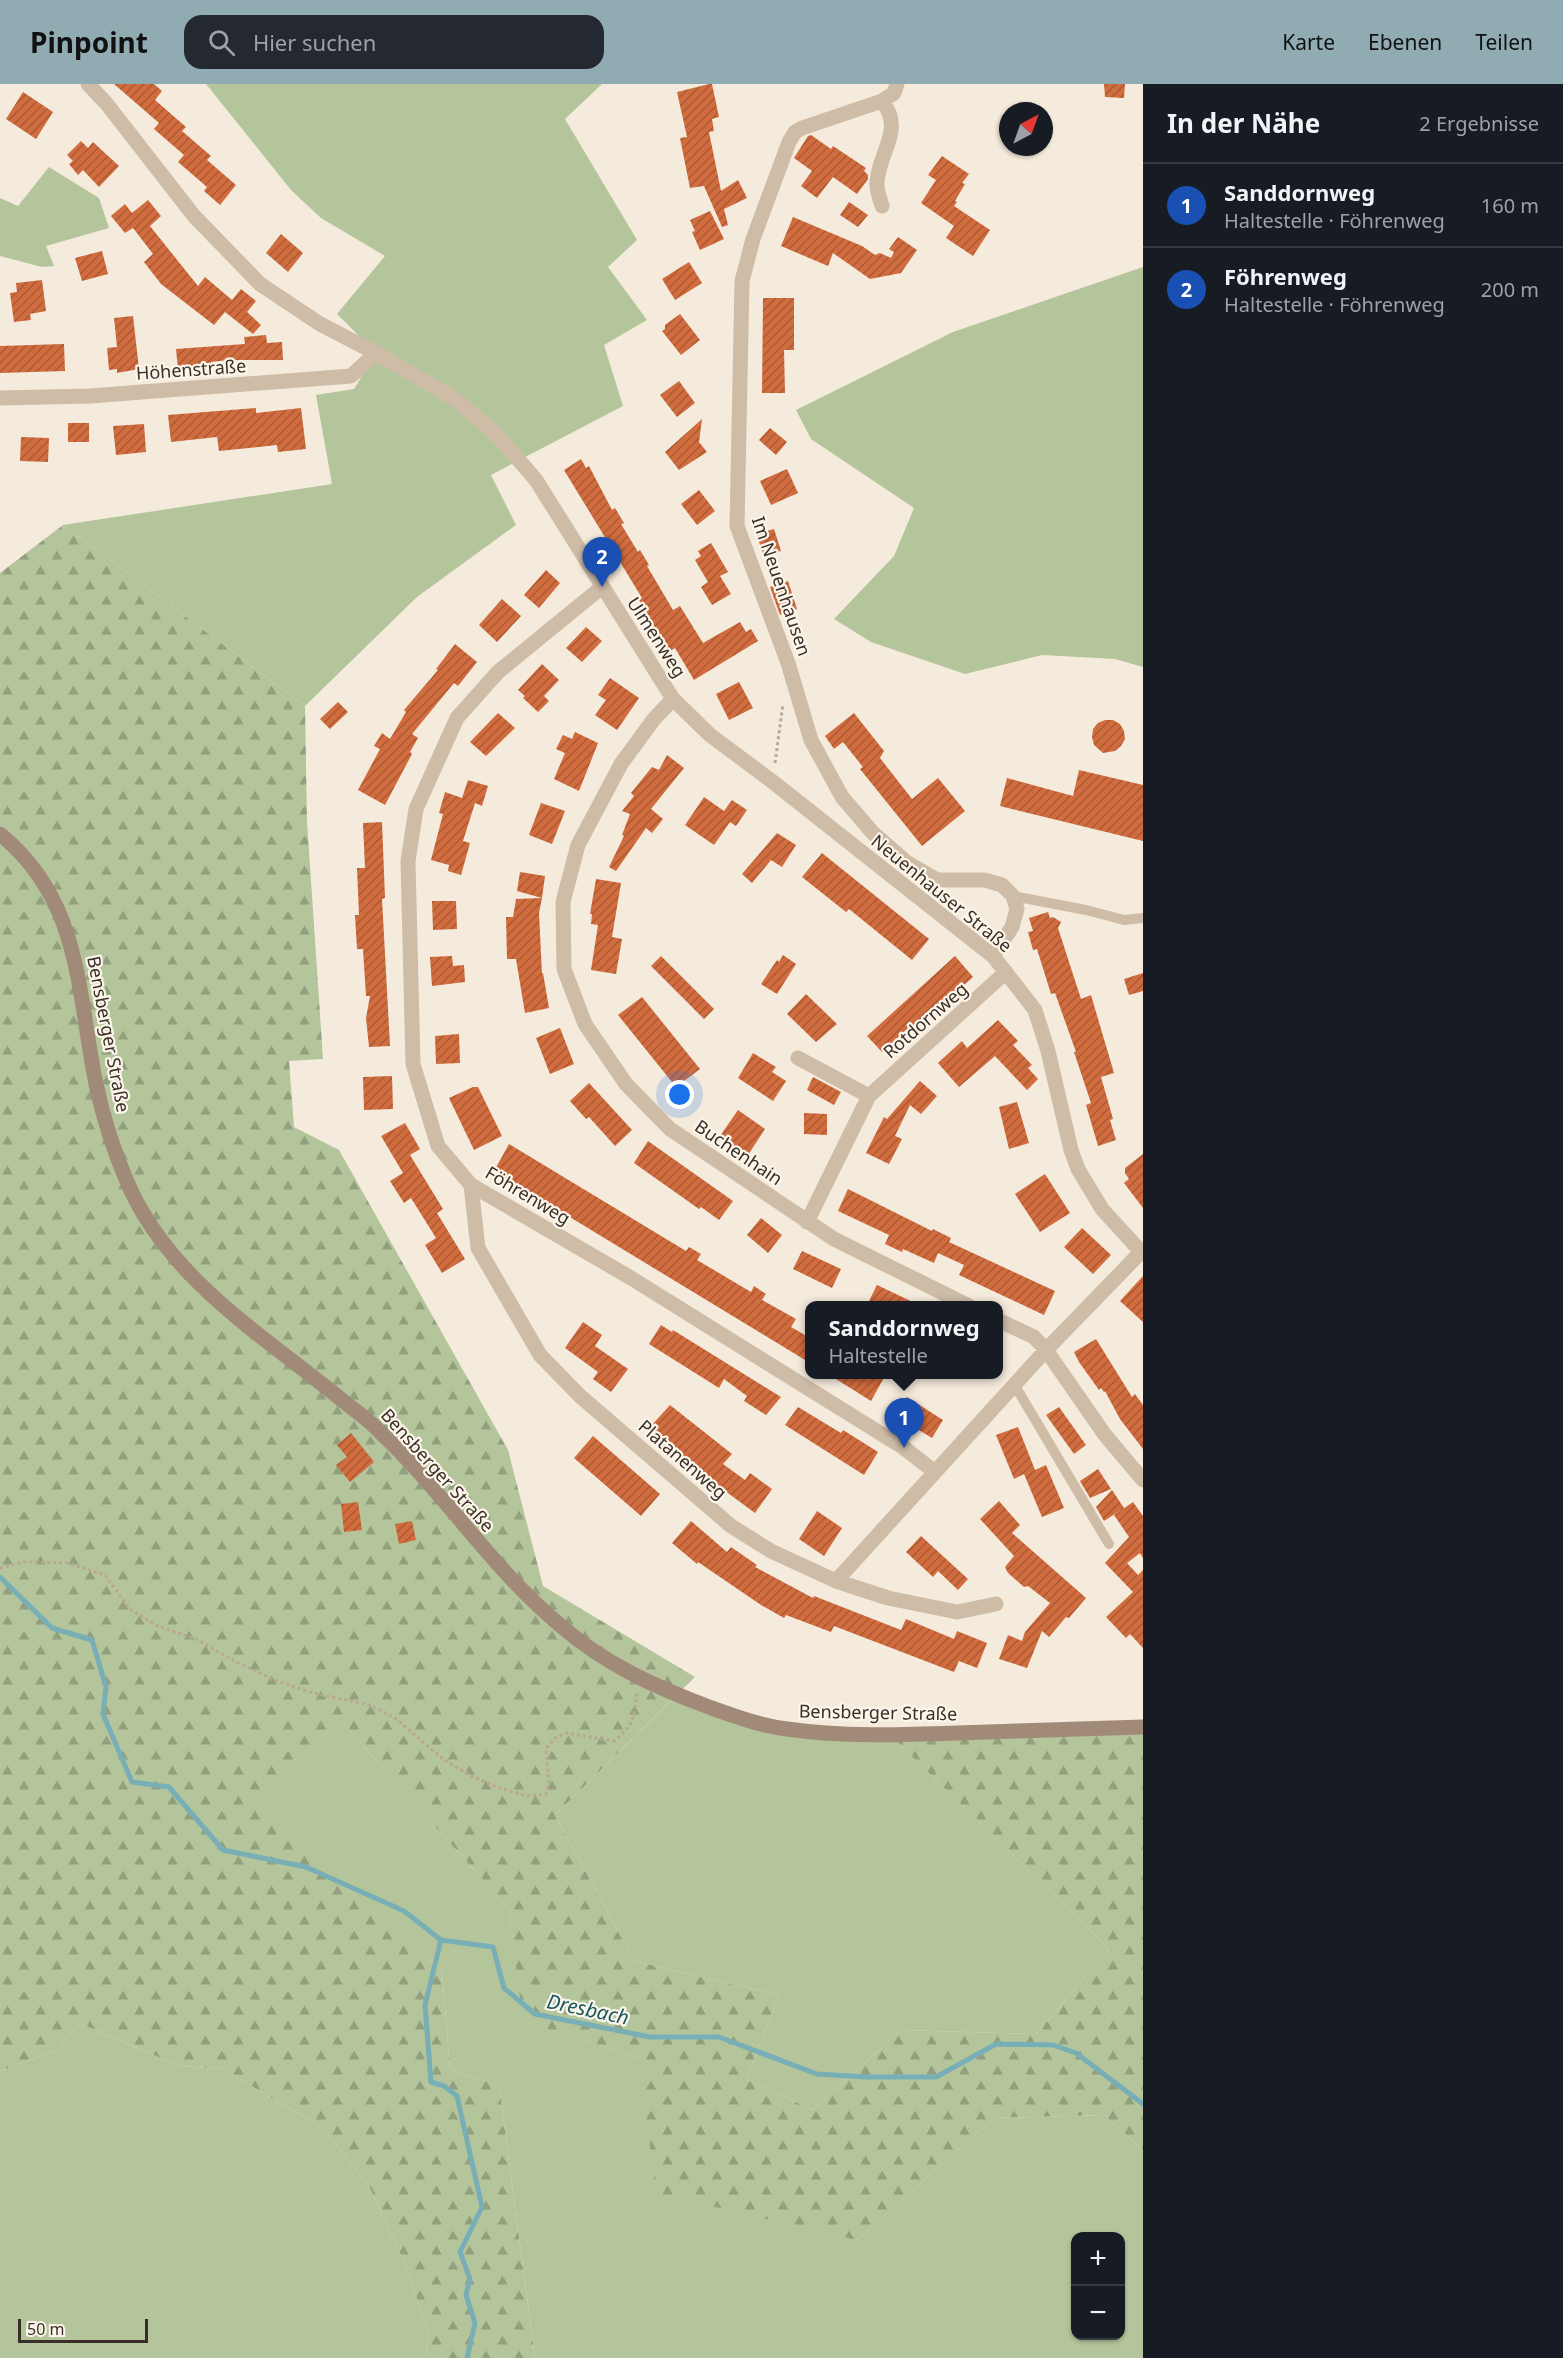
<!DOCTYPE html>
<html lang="de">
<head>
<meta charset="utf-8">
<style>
	body { margin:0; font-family:"Noto Sans",sans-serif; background:#242831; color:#f1f3f6 }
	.controls { position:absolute; right:18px; bottom:18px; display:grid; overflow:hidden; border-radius:12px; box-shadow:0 2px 4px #0004 }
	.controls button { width:54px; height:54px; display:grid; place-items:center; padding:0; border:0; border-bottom:2px solid #363941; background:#171b24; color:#f1f3f6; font:30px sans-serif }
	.compass { position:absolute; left:999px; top:18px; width:54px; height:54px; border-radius:50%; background:#171b24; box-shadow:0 2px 4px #0004; rotate:41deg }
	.scale { position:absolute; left:18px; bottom:15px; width:130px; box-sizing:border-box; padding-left:6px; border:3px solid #3a2f28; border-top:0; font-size:16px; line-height:21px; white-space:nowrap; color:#3a2f28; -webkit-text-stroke:4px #fbf5ea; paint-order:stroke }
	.you { position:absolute; left:680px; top:1011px; width:21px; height:21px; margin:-15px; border:4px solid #fff; border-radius:50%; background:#1a73e8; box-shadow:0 0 0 9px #1a73e833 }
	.badge { display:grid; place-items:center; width:39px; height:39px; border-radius:50%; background:#90acb2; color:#fff; font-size:20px; font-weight:700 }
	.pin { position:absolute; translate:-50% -50px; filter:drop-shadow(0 2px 3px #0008) }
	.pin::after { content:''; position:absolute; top:32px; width:21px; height:18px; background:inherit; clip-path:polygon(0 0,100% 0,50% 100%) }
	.popup { position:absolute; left:805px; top:1217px; width:198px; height:78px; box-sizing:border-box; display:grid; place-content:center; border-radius:12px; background:#171b24; filter:drop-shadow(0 2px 4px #0005); font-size:20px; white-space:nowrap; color:#9ea1a6 }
	.popup b { font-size:22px; color:#f1f3f6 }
	.popup::after { content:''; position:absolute; left:50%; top:100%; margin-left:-12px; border:12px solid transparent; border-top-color:#171b24 }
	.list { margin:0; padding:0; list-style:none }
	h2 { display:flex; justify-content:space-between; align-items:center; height:78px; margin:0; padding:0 24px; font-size:26px }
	h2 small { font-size:20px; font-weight:400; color:#9ea1a6 }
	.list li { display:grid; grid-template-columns:39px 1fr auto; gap:18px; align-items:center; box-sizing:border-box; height:84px; padding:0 24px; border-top:2px solid #363941 }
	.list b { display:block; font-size:22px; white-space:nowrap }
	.list p { margin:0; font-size:20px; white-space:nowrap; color:#9ea1a6 }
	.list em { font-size:20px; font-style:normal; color:#9ea1a6 }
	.icon { flex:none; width:33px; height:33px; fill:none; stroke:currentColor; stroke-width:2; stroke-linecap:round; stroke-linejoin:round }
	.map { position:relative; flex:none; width:1143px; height:2274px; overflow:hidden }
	header { display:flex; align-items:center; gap:36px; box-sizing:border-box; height:84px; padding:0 30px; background:#90acb2; color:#111 }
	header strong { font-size:28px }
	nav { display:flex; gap:33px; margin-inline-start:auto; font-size:21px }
	.search { width:420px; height:54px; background:#242831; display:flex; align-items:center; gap:15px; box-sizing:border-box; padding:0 21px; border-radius:18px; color:#9ea1a6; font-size:22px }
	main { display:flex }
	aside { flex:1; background:#171b24 }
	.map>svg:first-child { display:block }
</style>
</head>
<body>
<header>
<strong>Pinpoint</strong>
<div class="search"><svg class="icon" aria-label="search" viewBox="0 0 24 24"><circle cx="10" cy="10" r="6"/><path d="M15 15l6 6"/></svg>Hier suchen</div>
<nav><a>Karte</a><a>Ebenen</a><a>Teilen</a></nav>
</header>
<main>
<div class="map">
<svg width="1143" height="2274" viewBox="0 0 1143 2274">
	<defs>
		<pattern id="forest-firs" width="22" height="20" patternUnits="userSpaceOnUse" patternTransform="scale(1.5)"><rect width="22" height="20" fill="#b4c59b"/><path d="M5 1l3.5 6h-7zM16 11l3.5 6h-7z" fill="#93a07e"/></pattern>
		<pattern id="building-hatch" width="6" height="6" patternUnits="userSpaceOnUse" patternTransform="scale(1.5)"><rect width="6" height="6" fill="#d16c3e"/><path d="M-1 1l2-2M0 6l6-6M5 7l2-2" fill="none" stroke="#ab5934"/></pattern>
	</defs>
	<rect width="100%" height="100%" fill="#f5ebdc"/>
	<!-- green -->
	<path fill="#b4c59b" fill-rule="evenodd" d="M206,0H602L565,35L637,156L608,183L647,236L604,261L623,322L491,391L516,441L417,513L305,622L63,441L332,400L316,311L354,305L376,269L337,230L385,172L321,134L291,106Z
		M49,83L99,114L109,144L46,162L54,182L42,183L0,172V114L18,122Z
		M1143,183V583L1115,575L1042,571L965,590L871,558L834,535L894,472L914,424L811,355L796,326L953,248Z
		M677,1611L730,1631L890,1651L1109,1865L1036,1950L901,1946L813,2026L746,1995L779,1911L634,1877L555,1731Z
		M341,1637L509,1825L524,1937L639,1974L857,2156L994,2034L1104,2031L1143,2066V2274H535L499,2001L450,1986L442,1887L245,1717ZM1076,2152H1120V2252H1076Z
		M79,1939L179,1982L223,1985L323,2044L370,2104L406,2182L428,2248L426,2274H0V1987L58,1966Z"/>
	<!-- forest -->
	<path fill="url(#forest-firs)" d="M63,441L305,622L307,737L323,975L289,977L294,1043L339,1066L508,1366L543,1502L695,1593L555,1731L634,1877L779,1911L746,1995L813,2026L901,1946L1036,1950L1109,1865L890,1651L1143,1643V2066L1104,2031L994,2034L857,2156L656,2109L639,1974L523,1937L509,1825L341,1637L246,1717L442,1887L450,1986L499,2001L535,2274H426L428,2248L406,2182L370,2104L323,2044L223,1985L179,1982L79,1939L58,1966L0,1987V489Z"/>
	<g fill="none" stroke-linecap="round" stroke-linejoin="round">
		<!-- stream -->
		<path stroke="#78aeb5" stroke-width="5" d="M0,1493L52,1544L92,1556L106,1603L103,1630L132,1698L169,1703L223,1766L306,1783L404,1827L441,1856L493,1863L504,1904L535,1930L650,1953H719L817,1990L866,1993H936L996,1960L1053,1961L1076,1969L1143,2020
			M441,1856L425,1921L431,1998L444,2002L457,2012L482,2123L460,2168L470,2195L466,2211L475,2239L467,2274"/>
	</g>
	<!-- building -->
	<path fill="url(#building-hatch)" d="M114,0H154L162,7L155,16L186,43L182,47L211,72L207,76L236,101L220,121L204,107L207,103L178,78L184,71L154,45L159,39Z
		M709,0H712L719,33L712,35L714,47L709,48L721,107L738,96L747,114L724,125L728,141L722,143L704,102L690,104L680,54L687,53L677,8Z
		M1104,0H1125L1124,14L1105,13Z
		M23,8L53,28L36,55L6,35Z
		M811,51L831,65L833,62L866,84L864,87L868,91V95L857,110L833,93L817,114L801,102L812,87L794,74L808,52Z
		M81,57L88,64L93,58L119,82L99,103L83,86L78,91L69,80L73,77L67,71Z
		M942,72L969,90L962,99L965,100L955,117L957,118L954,122L990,146L973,172L946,154L954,142L921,119L936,96L928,91Z
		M148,116L161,132L150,142L198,202L205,193L232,216L241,205L256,217L247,228L261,241L253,250L225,228L214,241L161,200L144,178L153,170L133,144L125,149L111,132L125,120L132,129Z
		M849,118L868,131L858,143L840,131Z
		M710,127L724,155L700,166L692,148L695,147L690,136Z
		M793,133L862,162L875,171L880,169L891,174L894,168L889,165L898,153L917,166L901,189L870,195L833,169L828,182L781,162Z
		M281,150L303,169L288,188L266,169Z
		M102,167L108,190L82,197L75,174Z
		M689,178L702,199L675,216L662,195Z
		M42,196L46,227L30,230L31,236L14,238L10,209L17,208L16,199Z
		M763,214H794V266H784L785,309H762Z
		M680,230L700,256L681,271L662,247L665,245V241Z
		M133,232L139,285L117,289V285L109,286L107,264L117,263L114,234Z
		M266,251L267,259L282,258L283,276H228L211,278L212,283L178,285L176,265L245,260L244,253Z
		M64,260L65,287L0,289V262Z
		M679,297L695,319L677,333L660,311Z
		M256,324V329L301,324L306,365L278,368L277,361L219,367L217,353L171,358L168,331Z
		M702,335L699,358L707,368L679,386L665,368Z
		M68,339H89V358H68Z
		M144,340L146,368L116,371L113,342Z
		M770,344L787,358L776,371L759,356Z
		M21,353L49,354L48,378L20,377Z
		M581,375L586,384L589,382L612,426L615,424L624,439L621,440L638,468L640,466L649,481L647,482L673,526L680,522L703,559L740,538L746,548L751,545L758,557L694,596L675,564L670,567L652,539L639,516L642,514L564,386Z
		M787,385L798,409L771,421L760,397Z
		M699,406L715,427L697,441L681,420Z
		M774,445L781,467L764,472L756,450Z
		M711,459L728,488L720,492L731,510L712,521L701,503L708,498L695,476L701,472L698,467Z
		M546,486L560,499L539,524L524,511Z
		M788,497L797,525L780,531L770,503Z
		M502,515L521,532L497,558L479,541Z
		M586,543L602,557L582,578L566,564Z
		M455,560L477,578L458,602L454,599L412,650L418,654L410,668L412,670L385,721L358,706L380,665L374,662L382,649L390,655L406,628L404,626L438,586L436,585Z
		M542,580L559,596L544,612L549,617L538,628L523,614L525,612L518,606Z
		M610,594L639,614L617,646L595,631L606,616L598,611Z
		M739,598L753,624L729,636L716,610Z
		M338,618L348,628L330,645L320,635Z
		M498,629L515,644L486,672L470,658Z
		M854,629L884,667L880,674L912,715L938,694L965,727L922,762L860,685L863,683L843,658L834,665L825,652Z
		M1105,636H1113L1120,640L1124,647L1125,655L1121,662L1115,667L1103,669L1094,661L1092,653L1093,645L1098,639Z
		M575,648L598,659L579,707L554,695L565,669L556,665L563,651L572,655Z
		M667,671L684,684L651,725L663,735L652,749L646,744L616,787L609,783L624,752L622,751L630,730L622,727L634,712L631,709L652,683L659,686Z
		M1079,686L1143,701V757L1000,722L1007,694L1073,712Z
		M468,696L488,702L482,722L475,719L463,757L470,759L461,791L448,787L449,781L431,776L443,730L439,729L445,708L462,714Z
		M704,713L724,727L732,716L747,726L736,742L730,738L714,761L685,741Z
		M541,719L565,727L552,760L529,751Z
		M382,738L385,814L382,815L390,962L369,963L366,934L370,912H366L363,865H357L355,831H359L357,784H365L363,739Z
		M777,749L796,761L782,783L771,776L752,799L742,790Z
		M822,769L929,855L912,876L849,825L846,828L802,793Z
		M520,788L545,792L542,814L517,807Z
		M596,795L621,799L612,853L622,855L616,890L591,886L598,841L591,840L592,830H590Z
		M542,814L539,829L542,890L543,889L549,924L525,929L516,875H507L506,833H513L516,815Z
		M432,817H456L457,845L433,846Z
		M1048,828L1050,834L1053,833L1061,838L1058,844L1081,915L1091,911L1114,989L1101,993L1113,1035L1110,1036L1116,1056L1098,1062L1086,1021L1091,1019L1074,968H1076L1055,909L1051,910L1037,865L1033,866L1028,848L1033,847L1029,834Z
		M783,871L796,880L777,910L761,900L777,876L779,878Z
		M452,872L453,882L464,881L465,898L432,902L430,873Z
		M661,872L714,925L704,935L651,882Z
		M955,872L973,893L911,949L907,945L882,968L867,952Z
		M1143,889V907L1129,911L1124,895Z
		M806,910L837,940L816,958L787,930Z
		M642,913L700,985L676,1003L618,931Z
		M998,936L1018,957L1013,961L1032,981L1028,984L1038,995L1027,1006L995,972L959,1003L938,979L962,957L967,964Z
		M560,944L574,980L550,990L536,954Z
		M459,950L460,979L436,980L435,952Z
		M753,969L776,983L772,988L786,997L773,1017L738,994Z
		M392,992L393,1025L364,1026L363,993Z
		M813,993L841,1008L834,1021L807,1006Z
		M920,997L937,1012L921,1030L910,1021L895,1052L902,1055L889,1080L866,1069L884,1033L887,1035Z
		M589,999L632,1046L615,1062L589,1033L586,1035L570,1017Z
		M473,1003H478L502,1052L474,1066L449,1014Z
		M1017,1018L1029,1059L1009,1065L999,1023Z
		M738,1026L765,1045L748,1071L720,1052Z
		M804,1029L827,1030V1051L804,1050Z
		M405,1039L420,1065L410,1071L443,1125L437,1129L465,1175L442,1189L425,1161L436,1154L411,1114L404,1119L390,1097L403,1089L381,1052Z
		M648,1057L733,1117L719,1136L701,1123L699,1125L634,1079Z
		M509,1060L686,1167L689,1163L701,1170L697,1176L751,1208L754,1202L766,1210L762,1216L796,1235L791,1243L810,1254V1279L494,1087Z
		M1143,1070V1124L1124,1099L1129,1095L1125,1089V1084Z
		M1045,1090L1070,1129L1040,1148L1015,1110Z
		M848,1105L932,1147L933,1145L951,1154L949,1158L1055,1207L1044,1231L959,1191L964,1181L938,1169L934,1179L903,1165L902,1168L885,1160L889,1151L838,1127Z
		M761,1134L782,1151L768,1169L747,1151Z
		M1082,1144L1111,1171L1093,1190L1064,1163Z
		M802,1167L841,1185L832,1204L793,1185Z
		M1143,1192V1238L1120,1217Z
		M877,1201L919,1221H867Z
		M583,1238L602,1251L595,1262L628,1285L611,1308L593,1295L598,1288L565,1264Z
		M661,1241L672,1248L673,1246L781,1313L766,1331L744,1317L747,1312L724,1295L719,1304L649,1260Z
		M1096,1255L1132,1313L1135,1310L1143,1321V1365L1120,1335L1105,1307L1104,1308L1101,1304L1099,1306L1079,1278L1074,1268Z
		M828,1290H886L871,1317Z
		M907,1313L943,1336L932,1354L896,1332Z
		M670,1321L732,1370L723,1380L745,1396L750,1389L772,1405L755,1429L721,1404L650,1343Z
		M798,1323L841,1349L843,1346L878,1368L864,1391L785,1341Z
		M1059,1323L1086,1361L1074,1370L1046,1331Z
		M1018,1343L1035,1386L1033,1387L1046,1381L1064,1424L1042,1433L1024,1390L1014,1395L996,1351Z
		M351,1349L374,1378L350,1398L336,1381L347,1373L337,1361Z
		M593,1352L660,1410L641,1432L574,1374Z
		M1098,1385L1111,1405L1090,1414L1080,1397Z
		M1112,1406L1124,1424L1104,1437L1096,1423Z
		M999,1417L1020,1441L1012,1449L1086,1514L1069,1534L1066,1533L1049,1553L1042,1547L1027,1584L999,1575L1008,1551L1022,1557L1025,1548L1050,1519L1028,1502L1024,1503L1008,1489L1005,1483L1014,1472L980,1435Z
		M358,1418L362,1446L344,1448L341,1420Z
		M1133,1418L1143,1432V1474L1140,1469L1127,1479L1138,1491L1143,1486V1564L1130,1550L1126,1554L1106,1533L1133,1508L1105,1479L1129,1453L1114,1431Z
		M817,1427L842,1444L824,1472L799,1455Z
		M412,1437L416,1456L399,1460L395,1440Z
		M691,1437L727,1468L731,1463L757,1481L755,1483L813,1514L814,1512L901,1546L906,1535L954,1555L957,1547L987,1559L977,1584L959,1577L954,1588L834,1542L831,1548L786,1531L784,1534L761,1521L698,1478L697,1480L672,1459Z
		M921,1452L968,1495L958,1506L938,1487L933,1493L906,1468Z"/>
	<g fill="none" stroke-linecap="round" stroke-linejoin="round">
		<!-- path -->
		<path stroke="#baa691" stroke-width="3" stroke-dasharray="3 3" stroke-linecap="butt" d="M775,679L783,620
			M0,1484L23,1478L68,1479L105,1491L130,1525L157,1542L196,1555L238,1579L280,1598L313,1609L370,1621L395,1634L443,1675L471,1692L497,1703L527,1712L546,1710L549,1699L546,1665L555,1654L566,1649L614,1657C636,1638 633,1636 637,1608"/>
		<!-- service -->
		<path stroke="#cebca7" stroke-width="10" d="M1013,812L1086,826L1124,836L1143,834
			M1014,1300L1109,1460"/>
		<!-- minor -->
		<path stroke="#cebca7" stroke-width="15" d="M88,0L106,19L194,132L260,200L320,240L376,269L455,315L496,350L536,396L673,615L710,651L773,698L993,872L1035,926L1048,967L1071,1066L1078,1085L1102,1125L1143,1170
			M882,17L802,44L795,48L789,58L753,155L742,197L737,442L788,579L811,656L842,713L873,749L906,778L937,796H985L1002,801L1013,812L1017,825L1012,843L993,872
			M882,122C880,115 876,105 877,98C879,67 905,46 882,17L894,9L897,0
			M0,314L90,312L351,292L376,269
			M602,503L498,588L457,634L416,725L408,777L413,980L438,1062L471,1101L631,1194L904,1364L935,1388
			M673,615L654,635L621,680L578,761L563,818L564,885L585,940L626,1000L670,1045L834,1155L969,1222
			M798,974L869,1012
			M471,1101L478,1164L540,1271L580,1312L731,1442L771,1467L836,1497L888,1514L957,1528L996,1520
			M807,1138L869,1012L1006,888
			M998,1236L1034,1253L1046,1266L1105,1351L1143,1396
			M836,1497L1046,1266L1141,1168"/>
		<!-- secondary -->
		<path stroke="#a28a78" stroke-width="15" d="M0,750C81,816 77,906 96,1000C103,1033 114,1068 128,1100C170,1196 264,1252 342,1316C354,1326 368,1335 379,1347C444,1408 492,1485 561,1542C605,1580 655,1603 709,1623C734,1632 761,1642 787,1645C842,1653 902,1651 957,1649C1019,1647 1081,1645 1143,1643"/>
	</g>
	<g text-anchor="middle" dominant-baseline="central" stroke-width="4.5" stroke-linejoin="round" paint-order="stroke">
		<!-- street labels -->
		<g font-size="18" fill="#3a2f28" stroke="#fbf5ea">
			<text transform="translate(191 285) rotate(-4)">Höhenstraße</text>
			<text transform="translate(782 502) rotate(71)">Im Neuenhausen</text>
			<text transform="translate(657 553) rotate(57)">Ulmenweg</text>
			<text transform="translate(942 809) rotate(39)">Neuenhauser Straße</text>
			<text transform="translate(925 936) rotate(-41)">Rotdornweg</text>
			<text transform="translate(109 950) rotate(79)">Bensberger Straße</text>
			<text transform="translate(739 1068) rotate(34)">Buchenhain</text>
			<text transform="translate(528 1111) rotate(31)">Föhrenweg</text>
			<text transform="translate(683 1375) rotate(41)">Platanenweg</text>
			<text transform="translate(438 1386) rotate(48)">Bensberger Straße</text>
			<text transform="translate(878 1628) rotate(1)">Bensberger Straße</text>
		</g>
		<!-- water labels -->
		<g font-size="20" font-style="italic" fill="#195660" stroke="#fbf5ea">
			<text transform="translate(588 1925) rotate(12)">Dresbach</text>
		</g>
	</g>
</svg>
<div class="controls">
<button>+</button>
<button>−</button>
</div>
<svg class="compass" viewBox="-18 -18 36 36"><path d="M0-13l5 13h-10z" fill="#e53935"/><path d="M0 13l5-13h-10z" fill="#9ea1a6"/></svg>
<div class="scale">50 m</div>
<div class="you"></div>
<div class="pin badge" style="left:904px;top:1364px;background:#1a4fb4">1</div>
<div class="popup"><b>Sanddornweg</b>Haltestelle</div>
<div class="pin badge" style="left:602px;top:503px;background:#1a4fb4">2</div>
</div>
<aside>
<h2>In der Nähe<small>2 Ergebnisse</small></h2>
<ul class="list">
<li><span class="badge" style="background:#1a4fb4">1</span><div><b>Sanddornweg</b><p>Haltestelle · Föhrenweg</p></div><em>160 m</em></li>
<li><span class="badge" style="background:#1a4fb4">2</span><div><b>Föhrenweg</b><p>Haltestelle · Föhrenweg</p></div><em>200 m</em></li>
</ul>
</aside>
</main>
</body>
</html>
